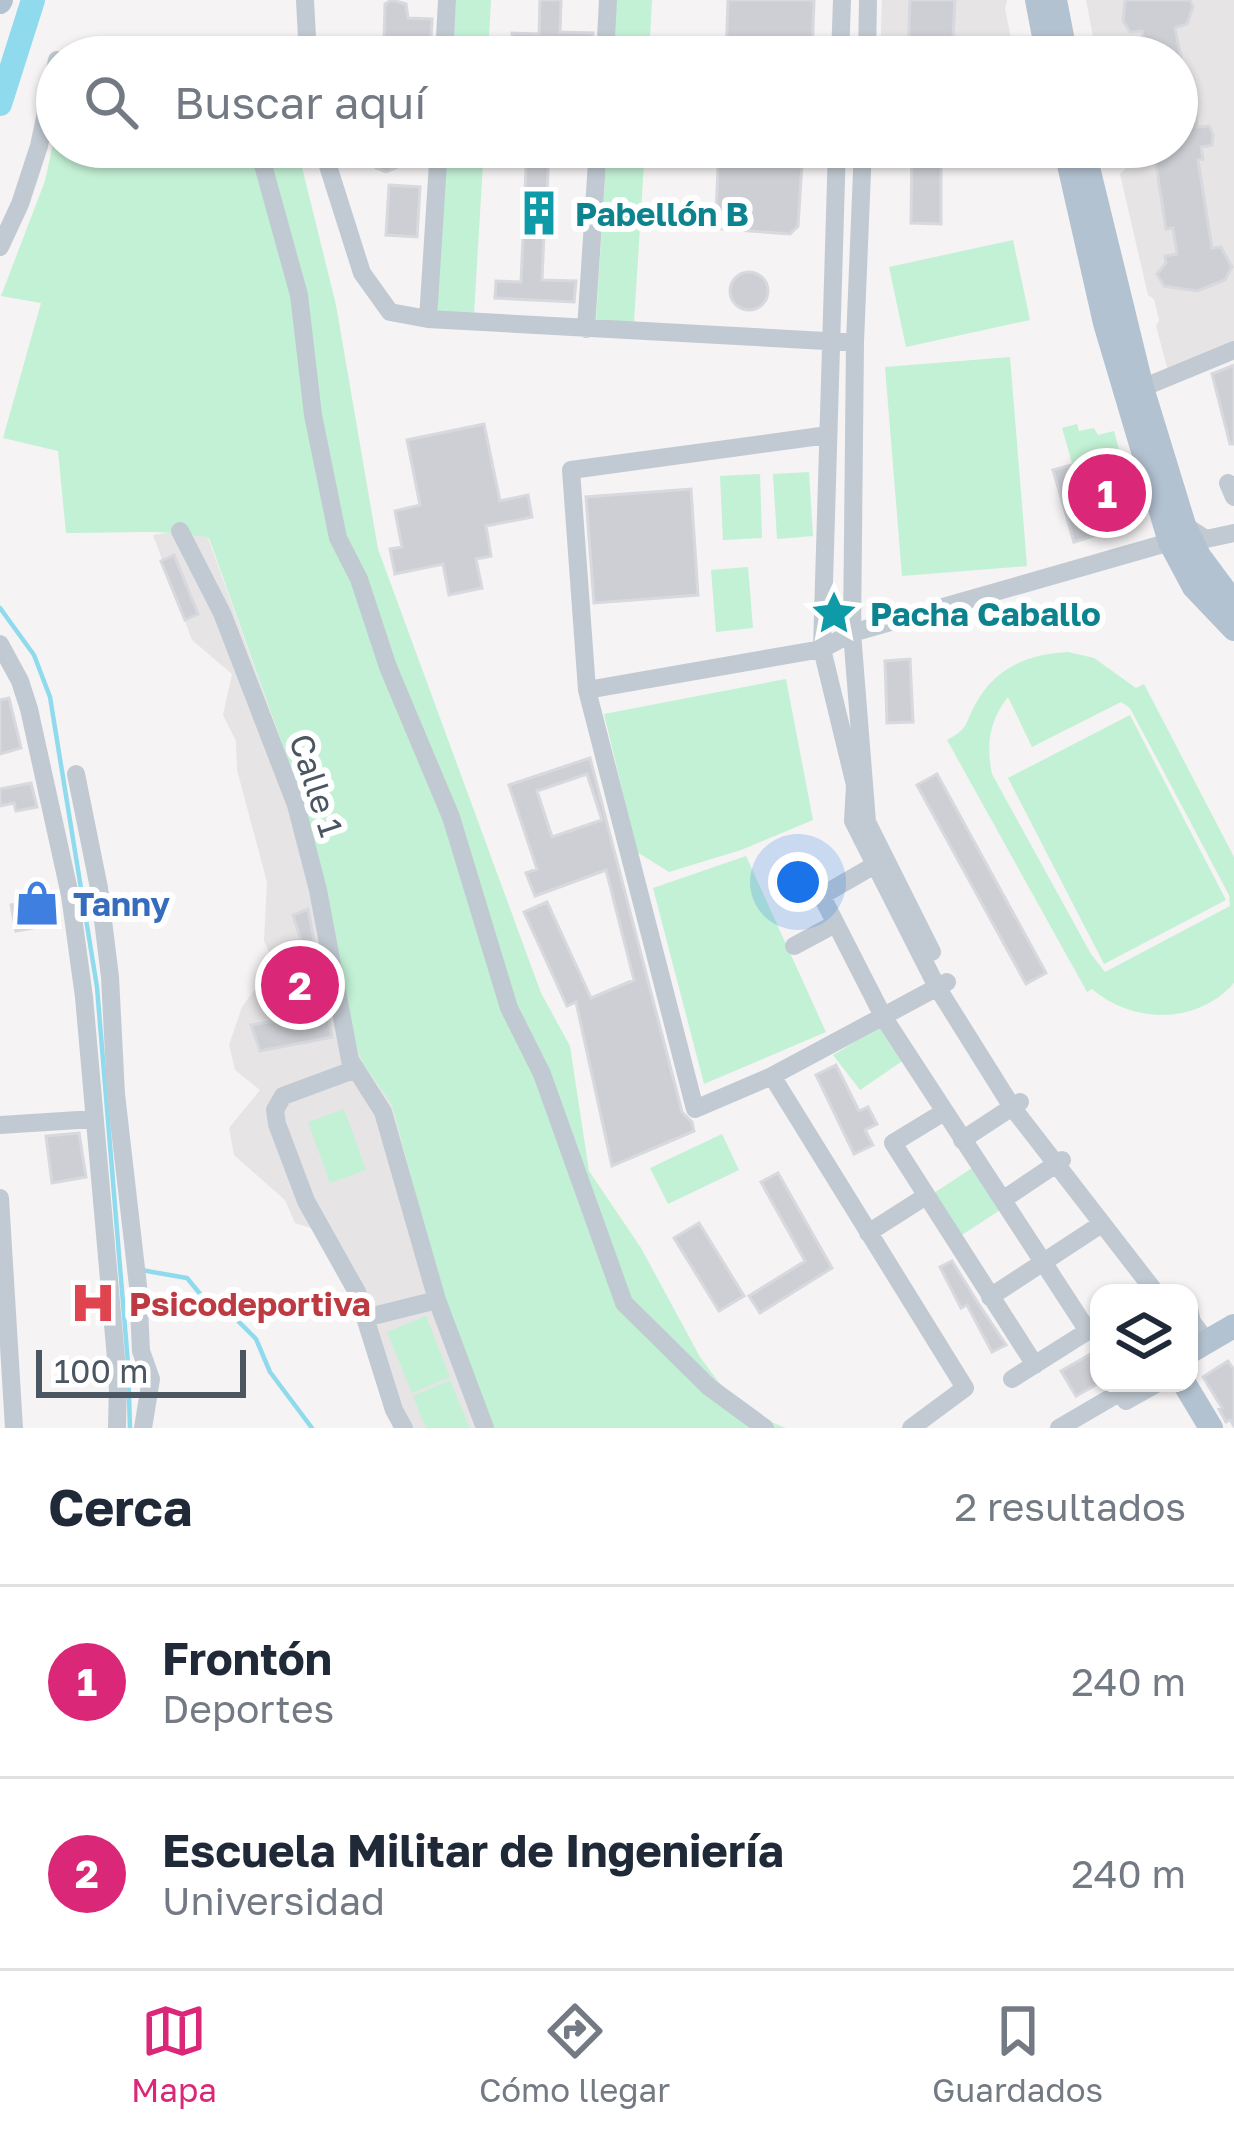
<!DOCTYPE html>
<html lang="es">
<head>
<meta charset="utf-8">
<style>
	body { margin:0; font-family:"Golos Text",sans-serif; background:#f2f2f3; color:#1f2937 }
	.controls { position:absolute; right:36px; bottom:36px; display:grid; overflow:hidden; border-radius:24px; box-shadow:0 3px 9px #0004 }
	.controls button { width:108px; height:108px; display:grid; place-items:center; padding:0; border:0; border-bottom:3px solid #e0e1e3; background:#fff; color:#1f2937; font:60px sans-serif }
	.scale { position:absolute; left:36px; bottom:30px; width:210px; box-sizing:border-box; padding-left:12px; border:6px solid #4a5661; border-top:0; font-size:33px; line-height:42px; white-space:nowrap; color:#4a5661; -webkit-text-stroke:9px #fff; paint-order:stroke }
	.you { position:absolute; left:798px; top:882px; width:42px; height:42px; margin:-30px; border:9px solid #fff; border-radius:50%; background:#1a73e8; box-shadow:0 0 0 18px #1a73e833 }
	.badge { display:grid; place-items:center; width:78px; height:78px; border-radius:50%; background:#db2777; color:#fff; font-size:39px; font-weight:700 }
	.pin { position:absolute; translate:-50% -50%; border:6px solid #fff; box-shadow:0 3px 12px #0006 }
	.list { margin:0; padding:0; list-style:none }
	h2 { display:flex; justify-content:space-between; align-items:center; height:156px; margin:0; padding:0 48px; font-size:51px }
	h2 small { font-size:39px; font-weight:400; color:#747a83 }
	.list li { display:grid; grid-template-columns:78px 1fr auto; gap:36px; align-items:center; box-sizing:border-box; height:192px; padding:0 48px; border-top:3px solid #e0e1e3 }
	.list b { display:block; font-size:45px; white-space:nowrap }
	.list p { margin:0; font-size:39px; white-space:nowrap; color:#747a83 }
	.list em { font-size:39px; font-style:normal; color:#747a83 }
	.icon { flex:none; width:66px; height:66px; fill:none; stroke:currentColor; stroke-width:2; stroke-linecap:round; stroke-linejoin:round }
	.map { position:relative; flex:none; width:1234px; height:1428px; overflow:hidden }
	.search { position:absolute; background:#fff; box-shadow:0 3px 9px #0004; left:36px; right:36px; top:36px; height:132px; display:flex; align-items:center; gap:30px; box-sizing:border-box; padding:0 42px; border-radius:66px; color:#747a83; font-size:45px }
	.sheet { height:540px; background:#fff }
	nav { display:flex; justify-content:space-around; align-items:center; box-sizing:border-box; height:168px; border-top:3px solid #e0e1e3; background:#fff; font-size:33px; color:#747a83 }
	nav a { display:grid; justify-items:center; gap:6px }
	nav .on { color:#db2777 }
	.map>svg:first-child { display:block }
</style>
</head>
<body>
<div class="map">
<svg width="1234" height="1428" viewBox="0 0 1234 1428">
	<rect width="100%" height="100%" fill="#f5f3f3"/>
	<!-- education -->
	<path fill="#e6e4e5" d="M882,0H1007L1005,9L1011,38L1024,57H880Z
		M1086,0H1234V343L1168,371L1156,326L1159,320L1154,299L1148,295L1120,174L1131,163L1133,147H1177V57H1097Z
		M180,531L208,538L301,797L362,1062L392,1105L444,1302L492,1428H393L353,1294L317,1230L295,1223L285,1200L234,1155L229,1128L260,1090L235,1070L229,1045L242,1007L274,963L264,941L267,882L237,770L236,741L223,715L232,674L192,640L153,535Z"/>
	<!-- green -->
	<path fill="#c3f1d5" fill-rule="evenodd" d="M456,0H491L488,53L452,51Z
		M614,0H652L649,57L611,56Z
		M57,125V147H297L336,305L378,549L541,993L570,1046L589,1171L641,1248L700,1357L723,1388L771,1422L786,1428H492L444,1302L392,1105L362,1062L354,1038L301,797L209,538C163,528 113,534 66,533L58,451L3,438L41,303L1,296L45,181Z
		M446,147H484L474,314L437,312Z
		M607,147H645L634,322L596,320Z
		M1013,240L1030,320L906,347L889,267Z
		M1010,357L1027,566L902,576L885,367Z
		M1077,424L1079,431L1094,428L1098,435L1114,431L1139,522L1093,536L1062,428Z
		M809,472L813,536L777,539L773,474Z
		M760,474L762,538L723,540L720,476Z
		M748,567L753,628L716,632L711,570Z
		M1068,652L1094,658L1136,688L1144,684L1234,857V983C1197,1025 1133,1024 1092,989L1087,992L947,740C970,728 964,724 976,703C996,667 1029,654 1068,652ZM1008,697L1032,747L1121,702L1130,708L1229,895L1230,906L1105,972L1091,954L992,774C986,745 989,721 1008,697Z
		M786,679L813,820L741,850L669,872L637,852L604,714Z
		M1130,715L1226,900L1104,964L1008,778Z
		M746,856L826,1032L704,1084L653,888Z
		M880,1027L904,1060L860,1090L833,1055Z
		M344,1109L366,1170L330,1183L308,1122Z
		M722,1134L739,1170L668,1204L650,1168Z
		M972,1168L1000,1210L962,1235L934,1193Z
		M426,1316L450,1377L412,1393L387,1332Z
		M450,1380L470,1428H426L413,1396Z"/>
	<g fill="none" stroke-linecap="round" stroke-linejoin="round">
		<!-- stream -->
		<path stroke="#90daee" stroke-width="4.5" d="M0,608L34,655L50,697L97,987L128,1364L130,1428
			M141,1270L187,1278L206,1301L237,1320L256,1339L270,1372L312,1428"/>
		<!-- river -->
		<path stroke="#90daee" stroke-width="24" d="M0,104L33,0"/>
	</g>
	<!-- building -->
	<path fill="#cdcfd5" stroke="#d7d9de" stroke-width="3" fill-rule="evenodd" d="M392,0L406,4L408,18L432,19L430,57H321V41H384L385,4Z
		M540,0H561L560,32L593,33L592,50L512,47V33L539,34Z
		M728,0H814L812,57H726Z
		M910,0H955L952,57H908Z
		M1125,0H1190L1193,7L1187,24L1175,28L1181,57H1147L1142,31L1130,32L1123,21Z
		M1177,76H1184L1190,116L1196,115L1197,127L1209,126L1213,135L1212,145L1201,147L1203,159L1198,160L1212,248L1221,247L1232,267L1225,280L1197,291L1164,286L1157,274L1166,263L1165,256L1177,254L1173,228L1166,229L1156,164L1146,147H1177Z
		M343,147H425V154L400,158L398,167L386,172L376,168L373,158H343Z
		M527,147H549L547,194H556L554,232H544L542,280L576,281L574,302L495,298L496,281L521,282Z
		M719,147H803L798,226L790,234L711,228L710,214L716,213Z
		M912,147H941V224L911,223Z
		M389,185L420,187L417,237L386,235Z
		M730 291a19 19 0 1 1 38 0a19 19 0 1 1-38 0Z
		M1234,365V444H1230L1212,374Z
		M484,424L500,501L528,495L532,517L486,526L491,556L476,559L482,588L449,595L443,564L395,574L390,549L402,547L395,511L420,505L407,440Z
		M1075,464L1093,536L1074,542L1053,470Z
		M691,489L698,595L594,603L586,497Z
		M174,555L198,614L185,620L161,561Z
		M910,659L913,722L887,723L885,661Z
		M9,698L21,748L0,754V700Z
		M590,758L682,1112L692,1122L694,1131L612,1166L576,1002L567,1006L524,912L547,902L591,998L634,980L606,870L535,896L526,873L537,869L509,785ZM587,774L602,820L552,837L537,791Z
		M937,774L1046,973L1026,984L917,785Z
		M31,783L37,807L16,811L14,803L0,806V789Z
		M43,899L48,925L16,931L11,905Z
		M308,909L332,1037L260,1051L251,1025L295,1018L288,942L301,940L293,915Z
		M836,1065L859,1111L868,1107L877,1124L865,1130L873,1145L854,1154L816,1075Z
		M79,1133L86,1177L52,1183L46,1136Z
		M778,1173L832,1268L760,1313L749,1296L805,1261L761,1182Z
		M699,1223L744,1296L719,1311L674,1238Z
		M952,1261L978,1303L1006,1345L992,1352L967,1305L961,1308L940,1267Z
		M1099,1349V1383L1076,1396L1061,1371Z
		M1228,1361L1234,1370V1426L1230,1420L1226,1422L1219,1409L1222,1408L1203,1377Z"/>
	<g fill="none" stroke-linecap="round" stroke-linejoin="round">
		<!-- minor -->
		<path stroke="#c1cad2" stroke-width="18" d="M305,0L308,57
			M155,57C178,51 202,40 221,57
			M444,57L447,0
			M605,57L608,0
			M840,57L842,0
			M867,57L868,0
			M258,147L299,295L313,415L338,538L359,579L388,667L451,817L509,1008L542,1074L624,1303L709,1387L765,1428
			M322,147L362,273L390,312L428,319L844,342
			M837,147L822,649L855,785L853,821L937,987L1012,1107L1156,1293
			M863,147L855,342L852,633L867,822L932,952
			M0,247L20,204L39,146L57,60
			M428,319L439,147
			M586,329L598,147
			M1142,388L1234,350
			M828,435L571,470L587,690L695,1109L772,1076L947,982
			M1228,483L1234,497
			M1184,525L1206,539L1234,533
			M180,531L222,613L296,805L318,890L350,1060L383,1112L437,1300L485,1428
			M0,644L20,681L29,709L70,895L84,997L118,1381L117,1428
			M587,690L822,649L852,633L1170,542
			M76,774L99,888L110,977L116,1094L138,1286L141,1351L151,1379L143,1428
			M813,879L884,1018L1088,1331
			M821,896L873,866
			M794,946L835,924
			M356,1069L283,1096L275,1110L277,1124L306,1201L357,1292L394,1410L404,1428
			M772,1076L965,1388L911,1428
			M944,1112L893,1143L1035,1365
			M0,1125L94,1119
			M962,1140L1020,1102
			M0,1198L14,1428
			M1004,1199L1062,1160
			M868,1233L926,1196
			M990,1297L1100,1225
			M1189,1309L1192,1322L1207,1342
			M365,1318L437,1300
			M1012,1379L1099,1324
			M1126,1401L1158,1383
			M1059,1428L1136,1383"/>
		<!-- major -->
		<path stroke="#b3c2d1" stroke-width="24" d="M1037,0L1048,57
			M1055,0L1066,57
			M0,2L1,0
			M1065,147L1105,323L1170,542L1194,587L1234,629
			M1083,147L1142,388L1184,525L1199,556L1234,603
			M1189,1352L1234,1326
			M1184,1383L1211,1428"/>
	</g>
	<!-- icons -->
	<defs>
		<g id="building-bare" transform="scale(3.6)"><path d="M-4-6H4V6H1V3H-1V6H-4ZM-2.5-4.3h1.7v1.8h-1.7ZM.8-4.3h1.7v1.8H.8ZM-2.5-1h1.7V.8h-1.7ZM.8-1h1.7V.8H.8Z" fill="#0f9aa8" stroke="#fff" stroke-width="2.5" paint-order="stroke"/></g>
		<g id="sight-bare" transform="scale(3.6)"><path d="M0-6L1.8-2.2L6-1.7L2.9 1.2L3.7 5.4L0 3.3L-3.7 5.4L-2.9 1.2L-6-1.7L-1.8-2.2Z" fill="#0f9aa8" stroke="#fff" stroke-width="2.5" paint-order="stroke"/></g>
		<g id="shop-bare" transform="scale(3.6)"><path d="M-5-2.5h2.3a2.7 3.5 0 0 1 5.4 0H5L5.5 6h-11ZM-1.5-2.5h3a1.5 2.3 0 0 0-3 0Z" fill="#3f7fe0" stroke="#fff" stroke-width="2.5" paint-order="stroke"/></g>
		<g id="hospital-bare" transform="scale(3.6)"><path d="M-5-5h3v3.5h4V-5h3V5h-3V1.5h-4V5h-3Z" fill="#e0444e" stroke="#fff" stroke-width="2.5" paint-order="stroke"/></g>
	</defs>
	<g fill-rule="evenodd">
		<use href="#building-bare" x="539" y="213"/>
		<use href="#sight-bare" x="834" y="613"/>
		<use href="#shop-bare" x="37" y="903"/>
		<use href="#hospital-bare" x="93" y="1303"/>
	</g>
	<g text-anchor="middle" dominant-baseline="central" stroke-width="12" stroke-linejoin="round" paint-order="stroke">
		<!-- culture labels -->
		<g font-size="33" font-weight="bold" fill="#0d838f" stroke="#fff" text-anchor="start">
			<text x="575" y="213">Pabellón B</text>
			<text x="870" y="613">Pacha Caballo</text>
		</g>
		<!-- street labels -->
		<g font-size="33" fill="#4a5661" stroke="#fff">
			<text transform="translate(317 785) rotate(72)">Calle 1</text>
		</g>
		<!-- shop labels -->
		<g font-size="33" font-weight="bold" fill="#366cbe" stroke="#fff" text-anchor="start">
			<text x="73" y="903">Tanny</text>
		</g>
		<!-- health labels -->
		<g font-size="33" font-weight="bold" fill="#be3a42" stroke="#fff" text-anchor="start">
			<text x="129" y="1303">Psicodeportiva</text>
		</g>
	</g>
</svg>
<div class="controls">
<button><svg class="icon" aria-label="layers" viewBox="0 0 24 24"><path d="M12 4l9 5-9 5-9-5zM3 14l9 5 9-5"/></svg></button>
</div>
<div class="scale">100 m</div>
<div class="you"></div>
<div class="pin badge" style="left:1107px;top:493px">1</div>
<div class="pin badge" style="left:300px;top:985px">2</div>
<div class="search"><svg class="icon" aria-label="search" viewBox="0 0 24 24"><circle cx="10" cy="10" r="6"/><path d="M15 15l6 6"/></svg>Buscar aquí</div>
</div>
<section class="sheet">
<h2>Cerca<small>2 resultados</small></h2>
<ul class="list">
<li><span class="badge">1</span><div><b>Frontón</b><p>Deportes</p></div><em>240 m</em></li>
<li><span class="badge">2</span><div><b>Escuela Militar de Ingeniería</b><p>Universidad</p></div><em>240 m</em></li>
</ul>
</section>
<nav>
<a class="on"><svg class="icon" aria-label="map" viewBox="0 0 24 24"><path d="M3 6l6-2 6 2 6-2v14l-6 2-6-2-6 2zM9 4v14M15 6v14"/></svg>Mapa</a>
<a><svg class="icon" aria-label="directions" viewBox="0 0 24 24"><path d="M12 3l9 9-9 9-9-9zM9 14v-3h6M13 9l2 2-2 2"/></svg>Cómo llegar</a>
<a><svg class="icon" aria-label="saved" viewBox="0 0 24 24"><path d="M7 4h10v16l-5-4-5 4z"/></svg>Guardados</a>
</nav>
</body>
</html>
